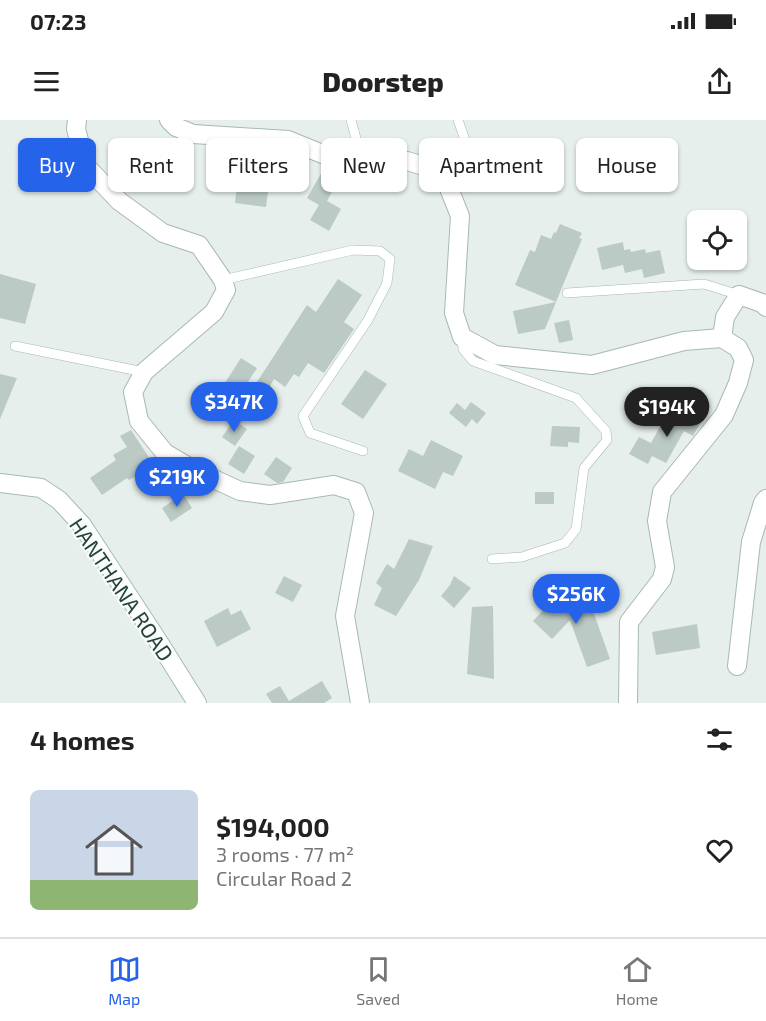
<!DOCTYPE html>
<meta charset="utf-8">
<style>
:root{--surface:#fff;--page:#f6f6f6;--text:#222;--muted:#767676;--line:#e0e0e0;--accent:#2563eb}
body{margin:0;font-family:"Exo 2",sans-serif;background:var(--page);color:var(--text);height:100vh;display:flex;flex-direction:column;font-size:22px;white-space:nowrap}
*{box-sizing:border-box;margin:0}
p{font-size:20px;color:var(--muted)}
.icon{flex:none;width:33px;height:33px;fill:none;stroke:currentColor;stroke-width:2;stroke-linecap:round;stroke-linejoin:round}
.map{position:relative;height:583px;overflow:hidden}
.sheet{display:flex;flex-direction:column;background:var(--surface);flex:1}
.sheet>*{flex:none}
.banner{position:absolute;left:18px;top:18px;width:730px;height:54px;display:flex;gap:12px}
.buttons{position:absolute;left:687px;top:90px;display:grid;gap:12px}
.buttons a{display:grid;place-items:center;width:60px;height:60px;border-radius:9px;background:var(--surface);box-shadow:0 2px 4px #0004;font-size:30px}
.price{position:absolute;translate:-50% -51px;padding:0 14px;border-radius:21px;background:var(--accent);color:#fff;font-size:20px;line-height:39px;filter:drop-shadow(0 2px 3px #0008)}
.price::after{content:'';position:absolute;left:50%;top:36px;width:18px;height:14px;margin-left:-9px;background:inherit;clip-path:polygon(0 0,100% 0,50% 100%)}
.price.on{background:#222;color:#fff}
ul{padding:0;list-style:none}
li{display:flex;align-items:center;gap:18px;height:150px;padding:0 30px}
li+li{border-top:2px solid var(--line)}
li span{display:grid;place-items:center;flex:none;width:168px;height:120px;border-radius:9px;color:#555}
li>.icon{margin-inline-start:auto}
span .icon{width:72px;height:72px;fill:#fffc;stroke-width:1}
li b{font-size:26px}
h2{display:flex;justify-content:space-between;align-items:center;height:72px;padding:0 30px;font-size:26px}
.tag{padding:0 21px;border-radius:9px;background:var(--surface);box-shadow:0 2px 4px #0004;font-size:21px;line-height:54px}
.tag.on{background:var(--accent);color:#fff}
.status{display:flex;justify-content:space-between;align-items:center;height:42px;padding:0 30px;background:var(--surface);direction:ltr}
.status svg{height:16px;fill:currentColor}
header{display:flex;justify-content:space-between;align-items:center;height:78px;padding:0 30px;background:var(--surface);font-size:27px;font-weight:800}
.dock{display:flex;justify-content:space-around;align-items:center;height:84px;border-top:2px solid var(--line);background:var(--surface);font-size:16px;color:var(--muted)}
.dock a{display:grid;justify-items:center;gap:3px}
.dock .on{color:var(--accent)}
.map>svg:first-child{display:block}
.building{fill:#bbcac4}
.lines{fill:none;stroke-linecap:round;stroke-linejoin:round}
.lane-casing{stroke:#a8b8b2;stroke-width:10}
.street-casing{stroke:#a8b8b2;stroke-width:20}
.secondary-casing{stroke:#a4bbb3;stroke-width:20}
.lane{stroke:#fff;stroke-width:9}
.street{stroke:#fff;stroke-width:18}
.secondary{stroke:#fff;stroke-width:18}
.labels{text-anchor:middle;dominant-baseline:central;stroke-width:4.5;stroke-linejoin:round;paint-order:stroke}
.street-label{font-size:21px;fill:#24423a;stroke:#f7fbf9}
</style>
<div class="status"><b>07:23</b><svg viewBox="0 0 49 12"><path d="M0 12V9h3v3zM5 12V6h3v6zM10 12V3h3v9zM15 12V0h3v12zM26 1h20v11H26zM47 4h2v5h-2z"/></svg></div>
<header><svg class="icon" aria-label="menu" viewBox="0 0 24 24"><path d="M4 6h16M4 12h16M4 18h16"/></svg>Doorstep<svg class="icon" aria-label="share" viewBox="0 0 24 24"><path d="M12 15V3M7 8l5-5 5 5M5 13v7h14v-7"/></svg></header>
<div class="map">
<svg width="766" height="583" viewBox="0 0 766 583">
<rect width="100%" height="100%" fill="#e6efeb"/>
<g class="building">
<polygon points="154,20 181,35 174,47 147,31"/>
<polygon points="240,40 272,44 266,87 235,83"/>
<polygon points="322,52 338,61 327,81 341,89 329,111 310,100 319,85 307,78"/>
<polygon points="560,104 582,113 579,118 582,119 556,182 515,165 530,130 535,132 541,115 551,119 554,112 556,113"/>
<polygon points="623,122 624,130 630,129 631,132 645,129 646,133 660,130 665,153 644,158 642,149 625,153 623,145 602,150 597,128"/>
<polygon points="0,154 36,164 25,204 0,198"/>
<polygon points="338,159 362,175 344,202 354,209 324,253 308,243 299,257 294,254 285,267 274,259 268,269 257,262 307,185 316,192"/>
<polygon points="556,182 545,209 518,214 513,191"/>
<polygon points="569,200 573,220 559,223 554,203"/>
<polygon points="241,238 257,248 237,279 221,269"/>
<polygon points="365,250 387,264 363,299 341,284"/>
<polygon points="0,254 17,258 0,299"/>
<polygon points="471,282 486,293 477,304 472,299 466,307 449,293 457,283 465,290"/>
<polygon points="681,286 703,298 693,316 684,311 666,343 652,336 648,344 629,334 639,317 651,323 660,307 667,311"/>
<polygon points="234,300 247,309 235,326 222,317"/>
<polygon points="552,306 580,307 579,323 568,322 568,327 550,326"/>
<polygon points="131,310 154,345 129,360 127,358 102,375 90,358 116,340 113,335 127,327 120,316"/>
<polygon points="431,320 463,336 453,356 443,352 435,369 398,351 409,329 423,336"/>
<polygon points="239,326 255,336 244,354 228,344"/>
<polygon points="276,337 292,348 283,362 277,363 264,354"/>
<rect x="535" y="372" width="19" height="12"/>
<polygon points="183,374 192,388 171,402 162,388"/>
<polygon points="409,419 433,426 419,460 396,496 374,485 382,468 376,463 387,444 394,449"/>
<polygon points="284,456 302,465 293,482 275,473"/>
<polygon points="454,456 471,468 454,488 441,476 450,465"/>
<polygon points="562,470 578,484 588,474 597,483 592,488 610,539 587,547 570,500 552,519 533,501"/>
<polygon points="493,486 494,559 467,554 472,487"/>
<polygon points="228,488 231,495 241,490 251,509 217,527 204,501"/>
<polygon points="697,504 700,528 656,535 652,512"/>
<polygon points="322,561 332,578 324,583 272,583 266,574 280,566 289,581"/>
</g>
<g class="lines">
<g class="lane-casing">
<g id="lane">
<polyline points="351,0 363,44"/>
<polyline points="448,66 462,57 468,36 464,17 458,0"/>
<polyline points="223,160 353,130 380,131 390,139 387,163 368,200 303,296 310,313 363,331"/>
<polyline points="567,173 704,164 739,175"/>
<polyline points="462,217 463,229 473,241 576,278 606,311 607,320 584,348 576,409 565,423 522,437 492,439"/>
<polyline points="15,226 144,252"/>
</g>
</g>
<g class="street-casing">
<g id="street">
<polyline points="77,0 76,9 86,46 119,81 163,113 199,125 223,160 226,170 214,192 144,252 133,272 139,301 165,333 194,350 240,371 270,375 334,365 356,372 364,393 345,496 360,583"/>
<polyline points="169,0 176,7 193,14 288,20 342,42 363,44 407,41 434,49 448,66 460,96 454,193 462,217 495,235 592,245 684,221 722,218 738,228 744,240 738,263 724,295 662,372 657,401 665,447 662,459 629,502 628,583"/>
<polyline points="722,218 725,197 739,175 762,183 766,187"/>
<polyline points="737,546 751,422 763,383 766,379"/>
</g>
</g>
<g class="secondary-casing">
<polyline id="secondary" points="0,363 41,368 59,380 82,405 158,521 197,583"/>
</g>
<use href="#lane" class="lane"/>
<use href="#street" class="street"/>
<use href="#secondary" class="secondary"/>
</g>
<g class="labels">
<g class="street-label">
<text transform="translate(122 469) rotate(56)">HANTHANA ROAD</text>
</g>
</g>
</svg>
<div class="buttons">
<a><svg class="icon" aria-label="locate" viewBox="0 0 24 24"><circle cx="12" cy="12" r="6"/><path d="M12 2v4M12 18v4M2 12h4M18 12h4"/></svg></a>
</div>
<b class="price" style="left:234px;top:313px">$347K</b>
<b class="price on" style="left:667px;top:318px">$194K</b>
<b class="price" style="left:177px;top:388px">$219K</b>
<b class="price" style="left:576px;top:505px">$256K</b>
<div class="banner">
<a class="tag on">Buy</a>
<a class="tag">Rent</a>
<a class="tag">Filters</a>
<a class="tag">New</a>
<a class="tag">Apartment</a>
<a class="tag">House</a>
</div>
</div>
<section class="sheet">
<h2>4 homes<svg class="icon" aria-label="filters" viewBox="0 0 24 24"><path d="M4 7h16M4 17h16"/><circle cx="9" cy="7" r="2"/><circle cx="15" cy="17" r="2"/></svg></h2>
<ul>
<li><span style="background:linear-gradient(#c9d6e8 75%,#8fb573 0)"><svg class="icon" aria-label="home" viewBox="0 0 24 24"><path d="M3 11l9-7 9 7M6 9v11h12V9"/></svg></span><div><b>$194,000</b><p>3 rooms · 77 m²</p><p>Circular Road 2</p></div><svg class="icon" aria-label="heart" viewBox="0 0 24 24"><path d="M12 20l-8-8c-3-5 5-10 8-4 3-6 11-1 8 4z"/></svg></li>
</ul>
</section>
<nav class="dock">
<a class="on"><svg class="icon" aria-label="map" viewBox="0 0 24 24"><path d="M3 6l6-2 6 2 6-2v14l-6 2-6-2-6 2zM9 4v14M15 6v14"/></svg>Map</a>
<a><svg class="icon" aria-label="saved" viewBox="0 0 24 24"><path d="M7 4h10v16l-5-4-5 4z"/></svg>Saved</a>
<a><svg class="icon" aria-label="home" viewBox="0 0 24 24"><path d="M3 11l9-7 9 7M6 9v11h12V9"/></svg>Home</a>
</nav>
